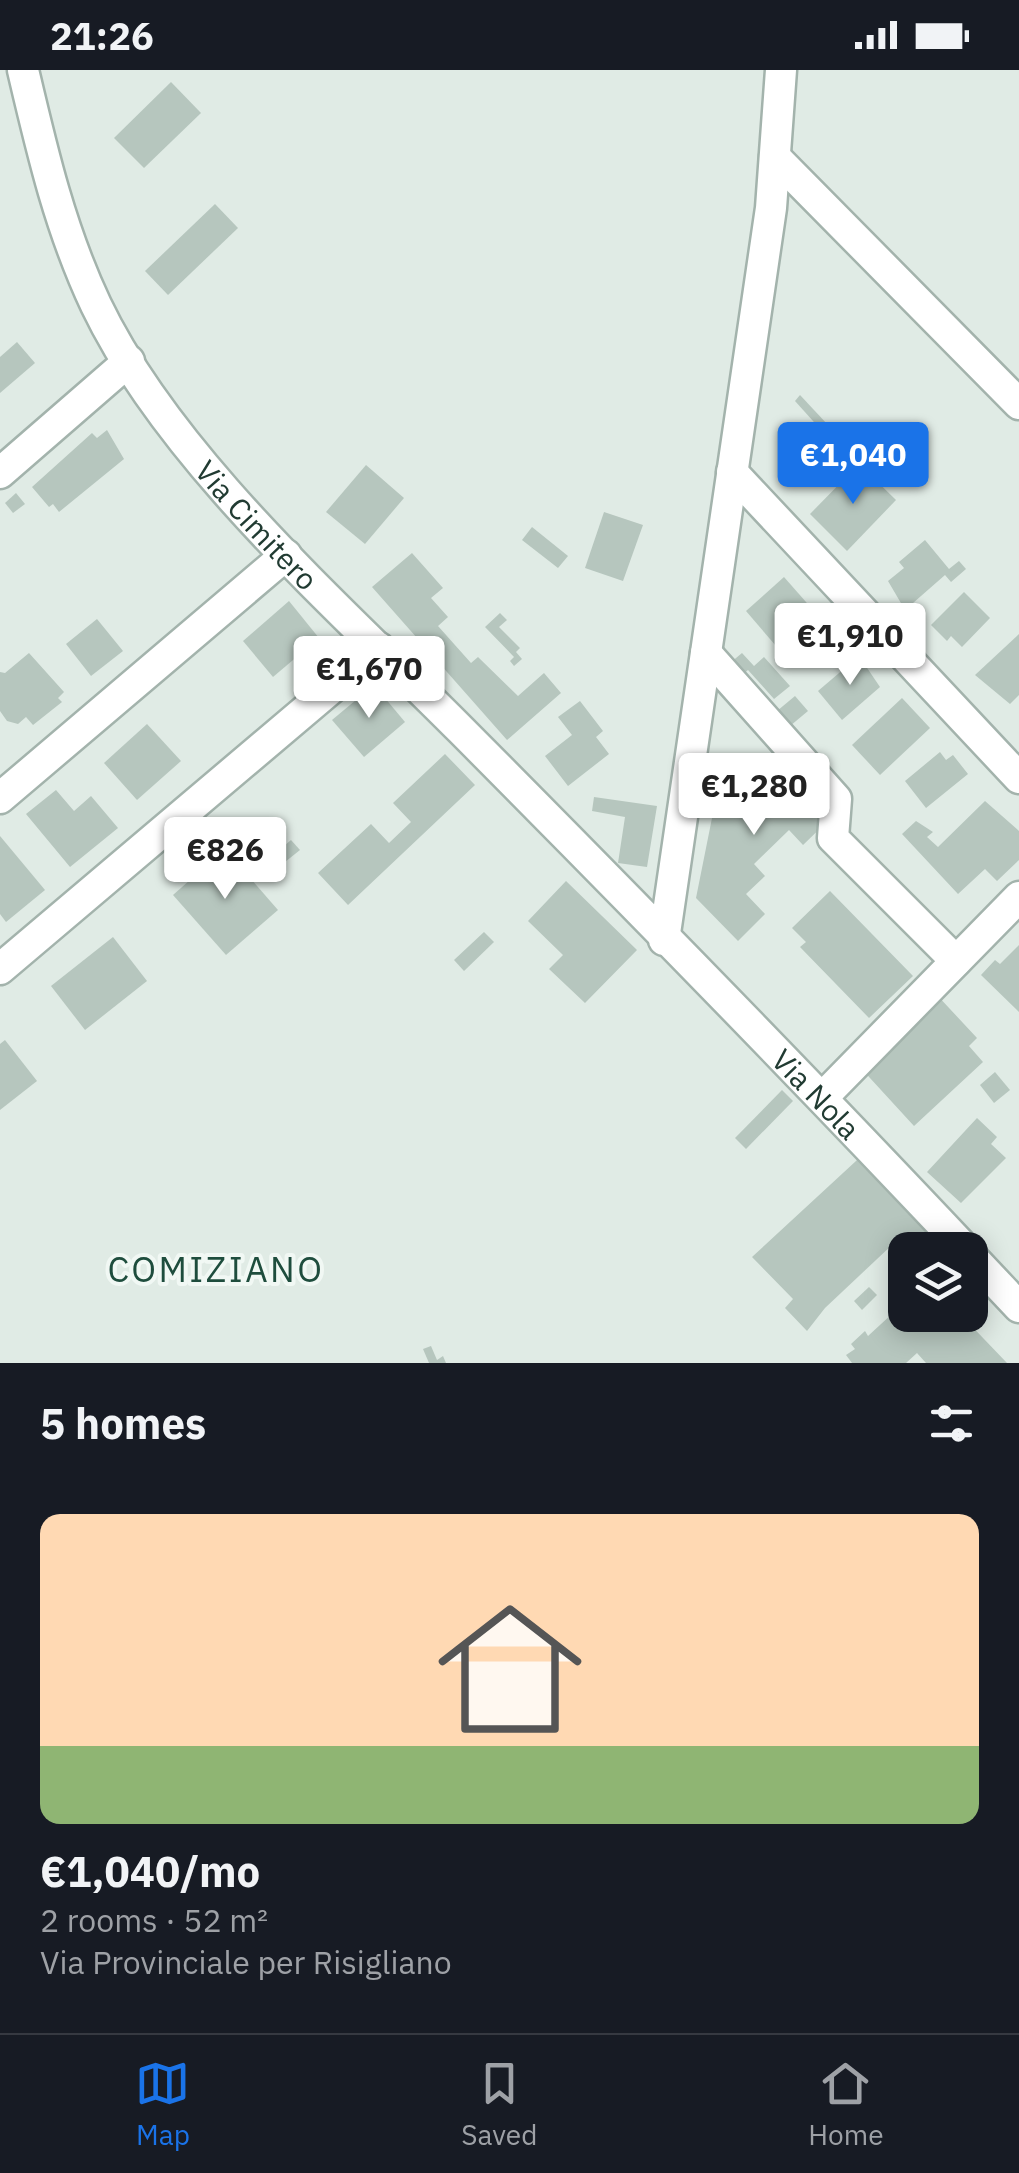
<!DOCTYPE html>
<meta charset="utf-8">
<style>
:root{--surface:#171b24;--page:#20242c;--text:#f1f3f6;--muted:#9ea1a6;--line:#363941;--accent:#1a73e8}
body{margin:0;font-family:"IBM Plex Sans",sans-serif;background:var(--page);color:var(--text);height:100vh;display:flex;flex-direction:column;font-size:38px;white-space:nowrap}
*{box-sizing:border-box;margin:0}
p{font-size:32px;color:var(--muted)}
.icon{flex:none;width:55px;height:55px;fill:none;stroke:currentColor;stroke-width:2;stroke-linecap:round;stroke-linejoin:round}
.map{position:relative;height:1293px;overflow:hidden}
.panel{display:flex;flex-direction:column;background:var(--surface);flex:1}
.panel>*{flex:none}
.buttons{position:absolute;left:888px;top:1162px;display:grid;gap:20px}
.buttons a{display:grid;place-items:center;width:100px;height:100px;border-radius:20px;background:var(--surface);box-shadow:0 5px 25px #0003;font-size:50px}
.price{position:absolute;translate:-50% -85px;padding:0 22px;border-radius:10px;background:#fff;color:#222;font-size:32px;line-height:65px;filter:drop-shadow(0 2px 5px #0008)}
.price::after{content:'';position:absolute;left:50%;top:60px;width:30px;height:22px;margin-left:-15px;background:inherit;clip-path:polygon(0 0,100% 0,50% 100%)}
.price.selected{background:var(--accent);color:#fff}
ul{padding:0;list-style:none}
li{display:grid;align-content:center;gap:20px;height:530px;padding:0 40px}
li span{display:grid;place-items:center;height:310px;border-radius:20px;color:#555}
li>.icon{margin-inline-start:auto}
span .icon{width:180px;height:180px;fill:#fffc;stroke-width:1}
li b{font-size:42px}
h2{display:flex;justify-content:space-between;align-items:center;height:120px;padding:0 40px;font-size:42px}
.status{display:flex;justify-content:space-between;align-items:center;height:70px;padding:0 50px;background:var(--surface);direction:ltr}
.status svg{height:28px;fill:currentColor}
.menu{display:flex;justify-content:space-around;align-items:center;height:140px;border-top:2px solid var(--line);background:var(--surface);font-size:28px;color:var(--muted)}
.menu a{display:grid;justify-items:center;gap:5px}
.menu .selected{color:var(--accent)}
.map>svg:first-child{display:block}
.building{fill:#b6c6be}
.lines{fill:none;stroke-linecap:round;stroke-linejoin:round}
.minor-casing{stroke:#a3b3ac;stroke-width:35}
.minor{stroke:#fff;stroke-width:30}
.labels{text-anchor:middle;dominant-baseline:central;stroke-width:8;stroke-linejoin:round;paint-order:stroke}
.street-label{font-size:30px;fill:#213b32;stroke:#f1f8f4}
.quarter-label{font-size:35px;letter-spacing:2.5px;fill:#1e4d3d;stroke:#f1f8f4}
</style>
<div class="status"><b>21:26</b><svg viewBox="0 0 49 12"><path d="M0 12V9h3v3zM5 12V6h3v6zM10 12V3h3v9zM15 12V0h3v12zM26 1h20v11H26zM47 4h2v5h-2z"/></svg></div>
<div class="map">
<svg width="1019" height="1293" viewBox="0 0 1019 1293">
<rect width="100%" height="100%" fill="#e0ebe5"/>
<g class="building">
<polygon points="171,12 201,43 144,98 114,68"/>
<polygon points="215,134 238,158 168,225 145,201"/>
<polygon points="17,272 35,293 0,323 0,287"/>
<polygon points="800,325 828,355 822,361 795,331"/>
<polygon points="107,360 124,389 59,442 53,434 49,437 32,417 92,363 97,368"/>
<polygon points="859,394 896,430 847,481 810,444"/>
<polygon points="366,395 404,428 365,474 326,442"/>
<polygon points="16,423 25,434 13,443 5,433"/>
<polygon points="604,442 643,455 623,511 585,498"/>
<polygon points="532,457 568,486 558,498 522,470"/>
<polygon points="925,470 949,499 959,491 966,499 951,512 945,505 905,540 888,511 904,498 899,492"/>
<polygon points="412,483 443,518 431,528 448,547 438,556 471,593 478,587 518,626 544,603 561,623 507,670 372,517"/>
<polygon points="784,507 821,549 782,583 746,541"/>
<polygon points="964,522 990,548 962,577 951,566 947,571 931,555"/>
<polygon points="289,531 319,568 273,607 243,571"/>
<polygon points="500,543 507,550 499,557 520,578 516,582 522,589 514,596 510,591 514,587 485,557"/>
<polygon points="97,549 123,581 91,606 66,574"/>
<polygon points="1019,564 1019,625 1010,634 975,605"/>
<polygon points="29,583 64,622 58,628 62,632 33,655 26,647 18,654 7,651 0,641 0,602 5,603"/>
<polygon points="742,583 754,596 764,587 790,616 774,629 748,600 741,606 730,593"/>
<polygon points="859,586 880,617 842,650 818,621"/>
<polygon points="374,615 405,652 364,687 332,650"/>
<polygon points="795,626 808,641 790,656 777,641"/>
<polygon points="902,628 930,658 880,705 852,675"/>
<polygon points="580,631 603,661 596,667 609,684 568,716 545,686 572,665 558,647"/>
<polygon points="147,654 181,691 137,730 104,693"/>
<polygon points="781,675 800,695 792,703 834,745 803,775 789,760 754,794 765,806 746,824 765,844 738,871 696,828 713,743"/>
<polygon points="940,682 946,690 953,685 968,704 926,738 905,711"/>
<polygon points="445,684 475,715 348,835 318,803 371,754 389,773 411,752 393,733"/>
<polygon points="56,720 74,741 91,726 118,758 70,797 26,744"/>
<polygon points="594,727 657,736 647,797 618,793 625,747 592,741"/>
<polygon points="985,731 1019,761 1019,790 997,811 985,799 958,824 902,764 916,751 933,762 927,767 938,777"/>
<polygon points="0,766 45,820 6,852 0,844"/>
<polygon points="291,770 300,780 285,792 277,782"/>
<polygon points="225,779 278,840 226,885 173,825"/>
<polygon points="566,811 637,880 585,933 549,899 563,885 528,851"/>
<polygon points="830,821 913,906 869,948 800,877 806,872 792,858"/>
<polygon points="484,862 494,872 464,901 454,890"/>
<polygon points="113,867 147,911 85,960 51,916"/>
<polygon points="1019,875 1019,942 981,905 995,890 1000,894"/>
<polygon points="936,924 977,968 969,976 983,992 914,1056 859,996"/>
<polygon points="5,970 37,1011 0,1040 0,974"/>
<polygon points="995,1002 1010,1020 994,1033 980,1015"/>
<polygon points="782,1020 793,1031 746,1079 735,1068"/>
<polygon points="977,1048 997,1067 991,1074 1006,1088 961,1133 927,1102"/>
<polygon points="869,1079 963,1180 905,1180 905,1187 893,1174 825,1238 807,1261 785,1238 793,1229 752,1187"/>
<polygon points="869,1217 877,1225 862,1240 854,1231"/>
<polygon points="905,1232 905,1245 961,1245 1007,1293 926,1293 917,1283 906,1293 852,1293 846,1285 855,1279 851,1274 865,1261 868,1266"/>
<polygon points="431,1276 437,1290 443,1286 446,1293 429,1293 423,1279"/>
</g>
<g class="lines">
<g class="minor-casing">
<g id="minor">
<path id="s1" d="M23,0C42,81 60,159 96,235C170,390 340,538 461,660C631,831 800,1004 966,1180"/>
<polyline points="775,87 1019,334"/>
<polyline points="732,402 1019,708"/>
<polyline points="0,403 129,291"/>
<polyline points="706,583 836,729 833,768 956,891"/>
<polyline points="0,728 286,485"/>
<polyline points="664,870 771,138 781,0"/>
<polyline points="0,899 379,578"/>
<polyline points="822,1028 1019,827"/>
<polyline points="970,1185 1019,1237"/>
</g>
</g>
<use href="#minor" class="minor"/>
</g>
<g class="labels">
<g class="street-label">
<text stroke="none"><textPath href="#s1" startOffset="520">Via Cimitero</textPath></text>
<text stroke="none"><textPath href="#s1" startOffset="1318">Via Nola</textPath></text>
</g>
<g class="quarter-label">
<text x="216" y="1199">COMIZIANO</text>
</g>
</g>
</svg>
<div class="buttons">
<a><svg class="icon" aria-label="layers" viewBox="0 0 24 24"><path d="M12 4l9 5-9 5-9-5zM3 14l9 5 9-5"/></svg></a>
</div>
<b class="price selected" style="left:853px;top:437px">€1,040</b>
<b class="price" style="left:850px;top:618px">€1,910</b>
<b class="price" style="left:369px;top:651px">€1,670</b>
<b class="price" style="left:754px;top:768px">€1,280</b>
<b class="price" style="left:225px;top:832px">€826</b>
</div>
<section class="panel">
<h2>5 homes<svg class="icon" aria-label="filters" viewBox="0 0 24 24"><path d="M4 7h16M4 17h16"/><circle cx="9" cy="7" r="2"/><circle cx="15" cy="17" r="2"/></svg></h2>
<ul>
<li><span style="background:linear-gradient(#ffd9b3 75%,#8fb573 0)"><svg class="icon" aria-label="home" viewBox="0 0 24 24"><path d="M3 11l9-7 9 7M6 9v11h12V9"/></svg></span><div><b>€1,040/mo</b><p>2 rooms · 52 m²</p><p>Via Provinciale per Risigliano</p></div></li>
</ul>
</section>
<nav class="menu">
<a class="selected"><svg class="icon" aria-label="map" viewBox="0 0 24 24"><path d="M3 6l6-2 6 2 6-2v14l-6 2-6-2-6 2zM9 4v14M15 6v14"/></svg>Map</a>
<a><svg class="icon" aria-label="saved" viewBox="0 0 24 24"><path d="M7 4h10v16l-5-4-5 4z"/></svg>Saved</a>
<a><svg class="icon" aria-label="home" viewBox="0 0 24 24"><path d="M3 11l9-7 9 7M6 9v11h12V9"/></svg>Home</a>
</nav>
